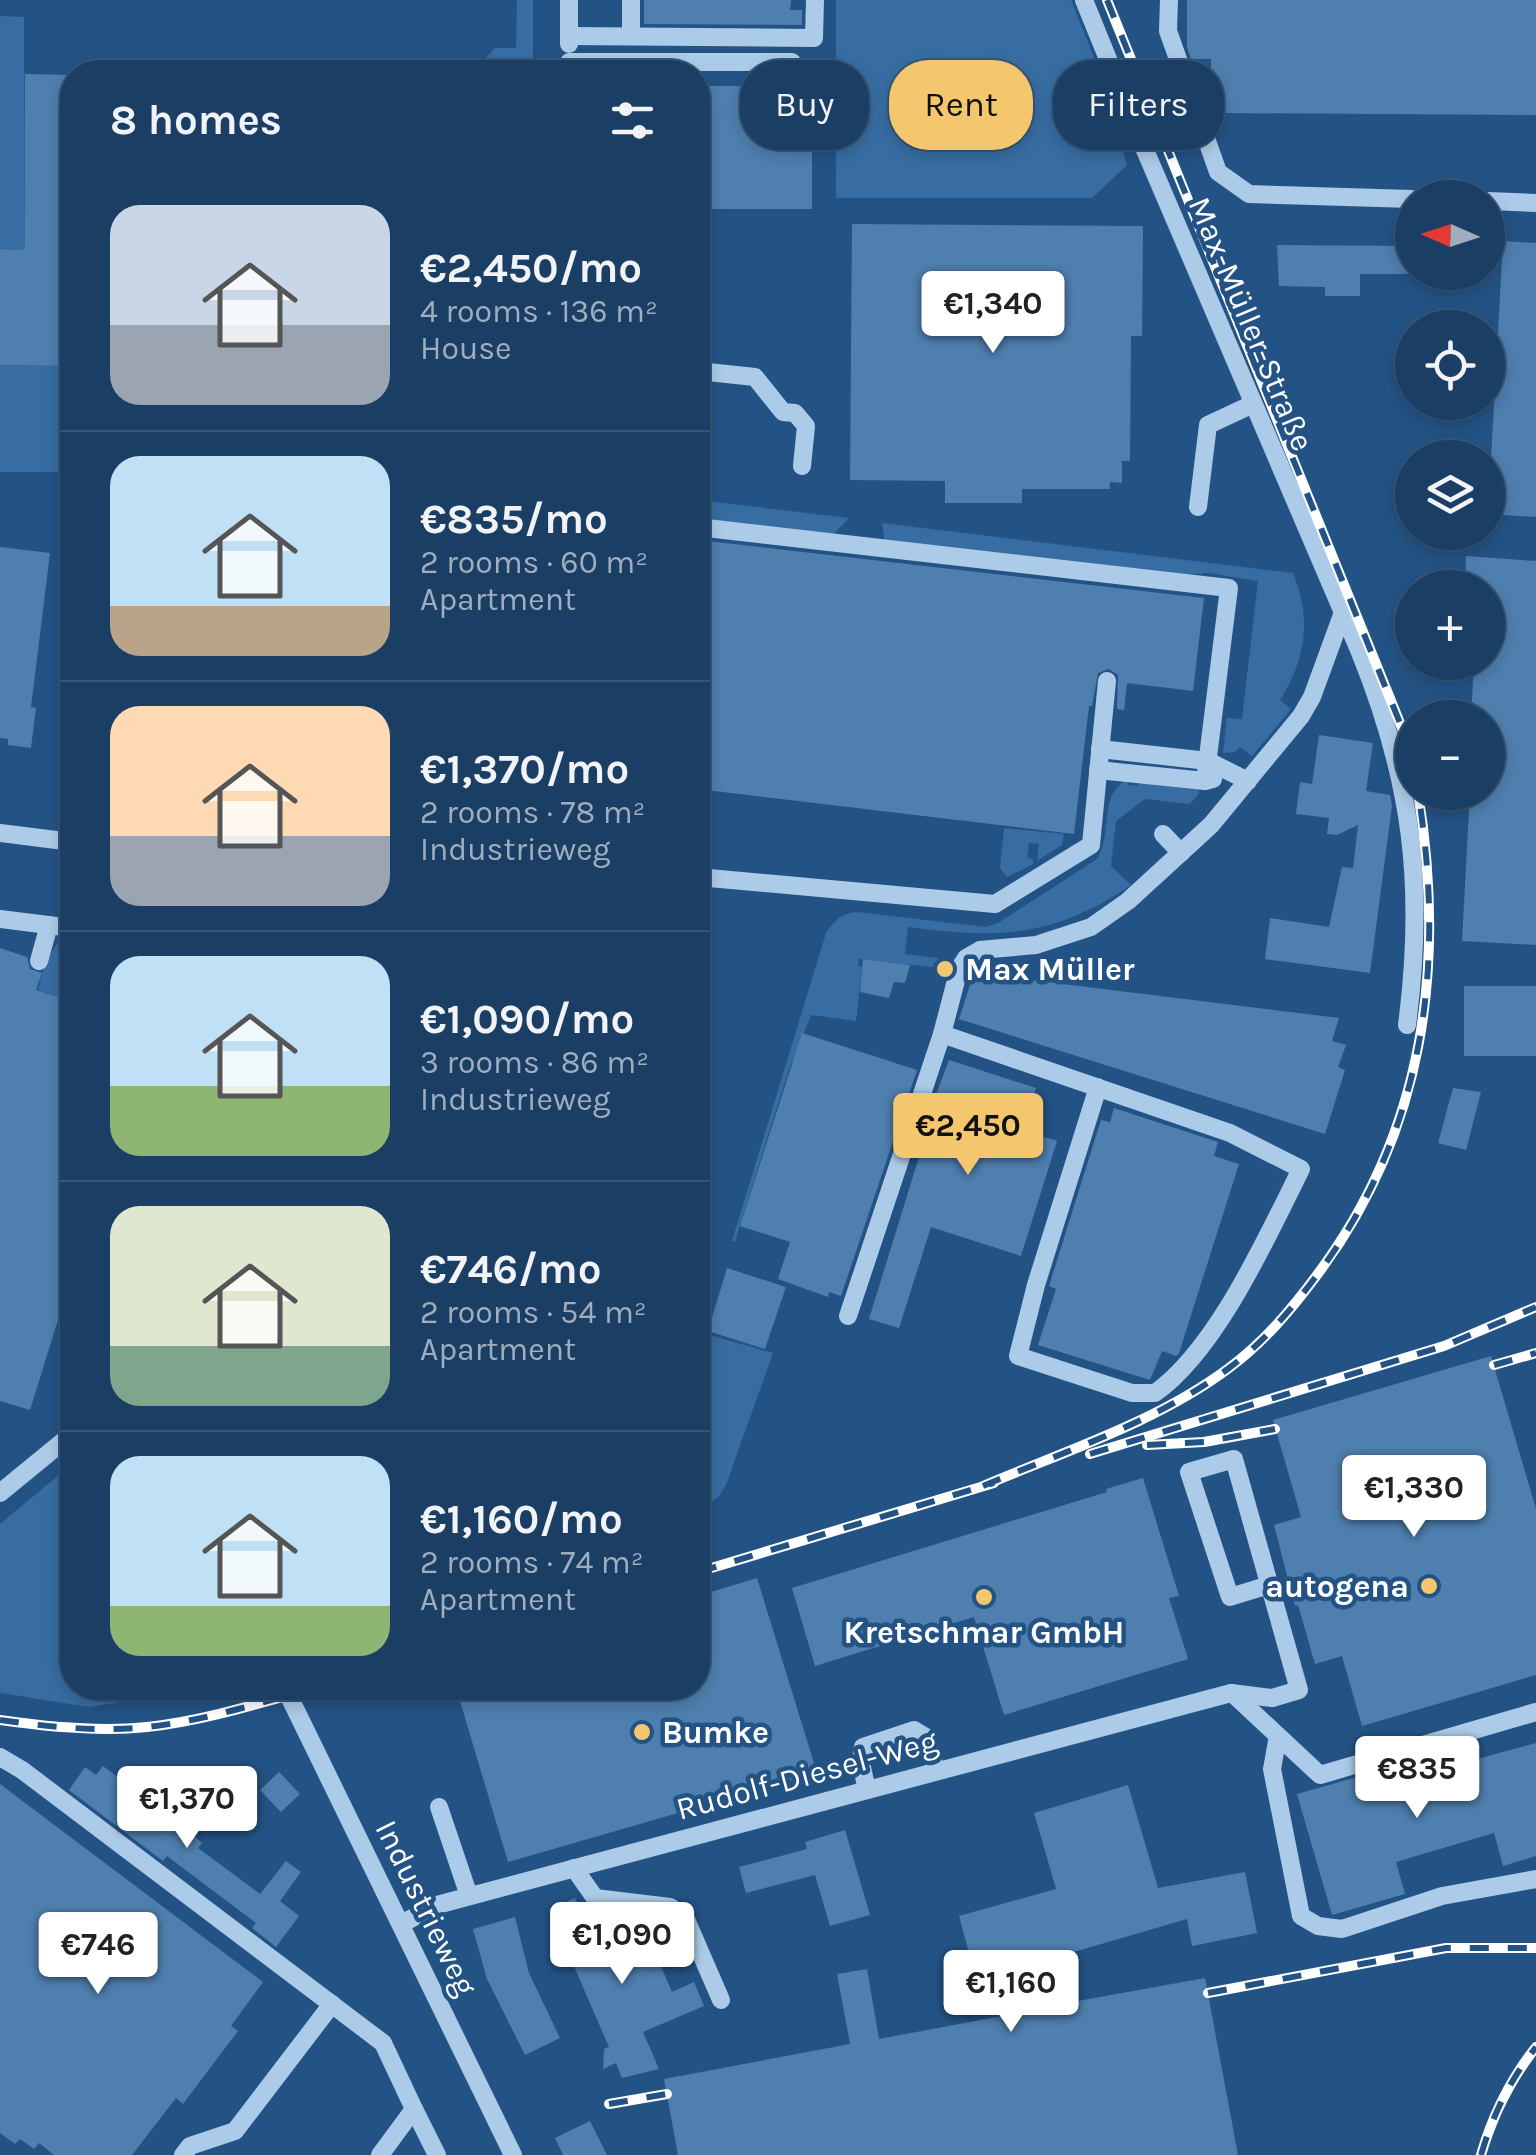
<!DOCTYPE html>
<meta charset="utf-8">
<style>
:root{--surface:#1a3e64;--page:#23456a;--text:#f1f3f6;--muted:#9faebf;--line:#385778;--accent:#f4c66e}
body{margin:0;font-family:Karla,sans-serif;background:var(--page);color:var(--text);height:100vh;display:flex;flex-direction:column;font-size:38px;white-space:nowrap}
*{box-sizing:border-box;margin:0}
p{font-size:32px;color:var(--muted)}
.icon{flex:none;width:55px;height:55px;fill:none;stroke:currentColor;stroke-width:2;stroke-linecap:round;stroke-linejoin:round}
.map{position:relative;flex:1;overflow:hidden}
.drawer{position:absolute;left:60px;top:60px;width:650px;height:1640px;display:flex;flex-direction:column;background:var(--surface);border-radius:40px;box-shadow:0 5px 15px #0003,0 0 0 2px var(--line)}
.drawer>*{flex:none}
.top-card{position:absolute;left:740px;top:60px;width:645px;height:90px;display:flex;gap:20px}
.needle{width:65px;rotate:273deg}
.buttons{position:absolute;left:1395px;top:180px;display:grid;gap:20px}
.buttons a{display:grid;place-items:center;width:110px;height:110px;border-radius:50%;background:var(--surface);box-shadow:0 5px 15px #0003,0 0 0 2px var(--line);font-size:50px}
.price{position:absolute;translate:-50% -85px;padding:0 22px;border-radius:10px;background:#fff;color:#222;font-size:32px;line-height:65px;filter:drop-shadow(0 2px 5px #0008)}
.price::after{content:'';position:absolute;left:50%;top:60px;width:30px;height:22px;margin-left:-15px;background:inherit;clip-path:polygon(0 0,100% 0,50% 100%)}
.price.active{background:var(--accent);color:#111}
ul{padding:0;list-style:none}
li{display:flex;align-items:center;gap:30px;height:250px;padding:0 50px}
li+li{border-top:2px solid var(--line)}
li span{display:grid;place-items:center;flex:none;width:280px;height:200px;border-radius:30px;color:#555}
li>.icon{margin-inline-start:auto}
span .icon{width:120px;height:120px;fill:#fffc;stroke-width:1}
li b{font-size:42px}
h2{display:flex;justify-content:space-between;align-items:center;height:120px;padding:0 50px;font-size:42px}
.pill{padding:0 35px;border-radius:40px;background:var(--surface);box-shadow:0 5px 15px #0003,0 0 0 2px var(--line);font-size:35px;line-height:90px}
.pill.active{background:var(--accent);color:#111}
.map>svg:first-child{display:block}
.green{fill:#376da2}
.building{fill:#4f7faf}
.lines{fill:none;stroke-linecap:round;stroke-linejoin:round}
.minor{stroke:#accbe9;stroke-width:18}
.rail-casing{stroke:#fff;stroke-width:10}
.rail{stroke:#235385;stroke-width:6;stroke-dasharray:19;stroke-linecap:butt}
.poi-dot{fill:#f4c66e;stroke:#235385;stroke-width:4}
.labels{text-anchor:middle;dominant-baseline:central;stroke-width:9;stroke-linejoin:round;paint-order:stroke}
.street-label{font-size:32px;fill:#fff;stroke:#235385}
.poi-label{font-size:32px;font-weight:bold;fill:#fff;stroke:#235385;text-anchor:start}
</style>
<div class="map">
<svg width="1536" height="2155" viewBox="0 0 1536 2155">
<rect width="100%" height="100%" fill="#235385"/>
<g class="green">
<polygon points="517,0 533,0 533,72 473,72 495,48 516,48"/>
<polygon points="836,0 1071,0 1128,143 1122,148 1127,165 1092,198 836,198"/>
<polygon points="0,16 24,17 25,250 0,249"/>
<polygon points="0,365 72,366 72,393 61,394 61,472 0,472"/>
<polygon points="698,500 849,518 831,537 698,521"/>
<path d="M882,523L1293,573C1312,618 1306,659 1280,700L1291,709L1252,756L1240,747L1235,752L1223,753L1227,718L1242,719L1258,581L1208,573L1164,576L885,543Z"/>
<path d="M1128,780V785L1138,786L1139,780L1198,787L1199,794L1189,804L1145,799L1116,821L1111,866L1131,885C1053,938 998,939 908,927L905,954L944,959L949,969L859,959L858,966L862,967L856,1021L811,1015L788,1072L735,1241H732L826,933C835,920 841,913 857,912L986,927L998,923L1097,859C1113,835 1098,792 1128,780Z"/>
<polygon points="1004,828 1064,834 1062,845 1037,861 1039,844 1029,843 1027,858 1033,859 1033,864 1007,877 1000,868"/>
<polygon points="60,939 72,940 72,1001 38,990 45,963"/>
<polygon points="702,1333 773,1353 726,1485 719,1496 698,1513 698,1347"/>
<polygon points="72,1464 72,1688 205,1688 89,1707 0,1693 0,1524"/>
</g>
<g class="building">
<polygon points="644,0 791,0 790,10 802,10 802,25 644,24"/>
<polygon points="1187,0 1536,0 1536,115 1211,113 1211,59 1191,59 1187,47"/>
<polygon points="25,74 72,75 72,366 0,365 0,249 25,250"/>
<rect x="698" y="86" width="114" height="123"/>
<polygon points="852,224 1143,226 1142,336 1131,336 1130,461 1122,461 1122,483 1110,482 1110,489 1022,489 1022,503 945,503 945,481 850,480"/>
<polygon points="1503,241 1536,243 1536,517 1488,514"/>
<polygon points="1277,245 1412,246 1412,274 1360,274 1360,296 1325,296 1325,287 1279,286"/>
<polygon points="698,540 1204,598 1193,691 1127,683 1124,710 1117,709 1118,675 1109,669 1098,673 1092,706 1089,706 1074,834 698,789"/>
<polygon points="0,547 50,553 31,707 36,708 31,748 8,745 8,739 0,738"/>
<polygon points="1466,556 1536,561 1536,945 1462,941 1470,792 1488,792 1488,718 1471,718 1474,662 1488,662 1488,588 1465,588"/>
<polygon points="1319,735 1373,743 1366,791 1390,795 1392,806 1370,973 1265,959 1270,918 1329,927 1342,867 1353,868 1358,825 1337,835 1327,834 1329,818 1296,814 1300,782 1312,784"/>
<polygon points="0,948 27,957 30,969 42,973 36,990 72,1001 72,1275 30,1410 0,1401"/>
<polygon points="863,959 910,965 905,983 894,982 889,998 860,992"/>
<polygon points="974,973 1339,1018 1332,1041 1346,1045 1338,1067 1345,1070 1325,1134 959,1019"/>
<rect x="1464" y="986" width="72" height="70"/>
<polygon points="802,1033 917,1070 841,1296 829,1292 828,1297 778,1279 790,1242 740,1226"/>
<polygon points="949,1060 1036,1088 1023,1130 1057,1141 1021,1256 931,1227 899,1328 869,1319 927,1131 923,1130"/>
<polygon points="1453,1088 1481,1092 1466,1150 1438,1143"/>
<polygon points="1114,1108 1218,1142 1214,1156 1239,1164 1179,1353 1176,1356 1162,1351 1150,1380 1038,1345 1056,1289 1049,1286 1101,1120 1110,1122"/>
<polygon points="727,1268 786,1287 765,1349 708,1331"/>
<polygon points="1491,1356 1536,1509 1536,1675 1362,1726 1342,1656 1315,1664 1298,1605 1295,1606 1274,1525 1301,1517 1273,1420"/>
<polygon points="1143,1478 1179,1596 1169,1598 1188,1659 1004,1715 974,1617 815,1666 792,1588 1107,1492 1106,1489"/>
<polygon points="757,1578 817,1773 508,1862 457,1691 468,1688 698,1688 698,1596"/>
<polygon points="1536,1743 1536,1856 1503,1866 1494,1833 1396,1862 1405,1894 1332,1915 1297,1794 1414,1761 1418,1775"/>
<polygon points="103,1766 187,1829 202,1843 198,1848 260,1894 286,1861 301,1872 280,1901 299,1916 276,1947 252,1928 256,1923 167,1856 163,1861 69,1790 85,1767 96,1775"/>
<polygon points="279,1772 300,1794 281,1812 260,1790"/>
<polygon points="0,1784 263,1982 231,2026 238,2031 183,2104 176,2098 132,2155 54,2155 39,2143 34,2149 20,2139 15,2144 0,2133"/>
<polygon points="1128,1785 1158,1888 1245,1872 1257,1933 1192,1946 1187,1919 1060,1956 1072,2002 1205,1978 1238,2155 678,2155 664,2079 850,2044 837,1974 867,1969 879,2039 1044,2008 1033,1962 976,1978 959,1916 1056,1889 1034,1813"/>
<polygon points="845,1830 870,1915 830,1926 815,1875 746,1893 739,1867 807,1849 805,1842"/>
<polygon points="575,1898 581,1912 590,1909 605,1944 644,1927 672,1992 694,1982 704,2006 643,2032 659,2069 622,2078 616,2063 603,2069 604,2049 609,2047 549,1909"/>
<polygon points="515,1917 529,1973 560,2038 525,2055 487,1979 473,1929"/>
<polygon points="590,2121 607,2155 563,2155 555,2138"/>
</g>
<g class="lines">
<g class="minor">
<path d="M1084,0L1142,143L1359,650C1412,780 1425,886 1407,1025"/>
<polyline points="1169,0 1168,31 1218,172 1249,194 1412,199"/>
<polyline points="569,36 814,38 815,0"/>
<polyline points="631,36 631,0"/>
<polyline points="569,44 569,0"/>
<polyline points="569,62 792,62"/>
<polyline points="1488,201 1536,203"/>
<polyline points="698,371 755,377 783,412 795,413 806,426 802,466"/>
<polyline points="1198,507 1208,425 1253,404"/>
<polyline points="698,527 1229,588 1205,781"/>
<polyline points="1100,749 1208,761 1248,781"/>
<polyline points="1098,770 1205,781 1213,779"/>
<polyline points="0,833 72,842"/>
<polyline points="1163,834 1181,853"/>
<polyline points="698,877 995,904 1091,845 1107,681"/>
<polyline points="0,919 72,928"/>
<polyline points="39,961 49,925"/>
<path d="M942,1034L1230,1133L1301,1169C1267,1237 1217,1349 1155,1393H1132L1018,1356L1036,1285L1098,1087"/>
<polyline points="848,1316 942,1034 959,969 966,958 980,950 1036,945 1091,927 1128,901 1211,825 1301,716 1312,697 1342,615"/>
<polyline points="0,1493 72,1434"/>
<polyline points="285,1688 513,2155"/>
<polyline points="1232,1693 1320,1775 1536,1712"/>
<polyline points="1278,1736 1272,1769 1301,1916 1318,1926 1342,1929 1442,1896 1536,1879"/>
<polyline points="0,1757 22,1770 383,2043 414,2109 380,2155"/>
<polyline points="867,1790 861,1763 863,1747 914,1730 927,1738 936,1771"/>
<polyline points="439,1807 469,1896"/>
<polyline points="574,1868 595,1898 670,1907 685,1917 721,2000"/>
<polyline points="401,1924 437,1905 1231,1693 1272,1698 1299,1690 1234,1459 1189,1472 1230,1597 1269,1585"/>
<polyline points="414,2109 437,2155"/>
<polyline points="183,2155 190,2146 235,2131 332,2004"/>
</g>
<g class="rail-casing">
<g id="rail">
<polyline points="1107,0 1402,728 1412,768"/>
<polyline points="1494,1365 1536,1353"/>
<polyline points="1147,1445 1204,1442 1275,1429"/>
<polyline points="1090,1454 1444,1346 1536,1307"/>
<path d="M983,1486C1065,1451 1157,1422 1229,1368C1264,1342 1291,1310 1317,1275C1425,1131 1446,966 1418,792"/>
<polyline points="698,1572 994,1483"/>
<path d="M0,1720C48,1727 99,1732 147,1727C203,1721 260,1703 314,1688"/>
<polyline points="1208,1993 1446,1948 1536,1948"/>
<polyline points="609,2104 667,2094"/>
<path d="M1481,2155C1493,2114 1510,2080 1536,2047"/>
</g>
</g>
<use href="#rail" class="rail"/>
</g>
<g class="poi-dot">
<circle cx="945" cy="969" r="10"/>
<circle cx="1429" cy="1586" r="10"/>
<circle cx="984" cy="1597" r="10"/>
<circle cx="642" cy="1732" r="10"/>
</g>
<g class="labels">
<g class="street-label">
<text transform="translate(1251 324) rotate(67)">Max-Müller-Straße</text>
<text transform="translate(807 1775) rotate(-15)">Rudolf-Diesel-Weg</text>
<text transform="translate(426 1908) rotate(64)">Industrieweg</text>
</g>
<g class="poi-label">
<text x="965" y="969">Max Müller</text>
<text x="1409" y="1586" text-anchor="end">autogena</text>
<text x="984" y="1632" text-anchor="middle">Kretschmar GmbH</text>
<text x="662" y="1732">Bumke</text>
</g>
</g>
</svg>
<div class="buttons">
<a><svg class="needle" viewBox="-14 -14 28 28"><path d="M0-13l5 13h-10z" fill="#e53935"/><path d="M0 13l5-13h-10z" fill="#9faebf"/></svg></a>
<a><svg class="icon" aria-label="locate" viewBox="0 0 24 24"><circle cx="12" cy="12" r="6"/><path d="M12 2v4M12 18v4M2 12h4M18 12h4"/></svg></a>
<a><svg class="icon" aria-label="layers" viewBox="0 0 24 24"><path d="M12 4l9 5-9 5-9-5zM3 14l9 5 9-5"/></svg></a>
<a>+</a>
<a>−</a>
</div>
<b class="price" style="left:993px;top:356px">€1,340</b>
<b class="price active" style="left:968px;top:1178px">€2,450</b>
<b class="price" style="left:1414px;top:1540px">€1,330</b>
<b class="price" style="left:1417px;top:1821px">€835</b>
<b class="price" style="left:187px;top:1851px">€1,370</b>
<b class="price" style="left:622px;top:1987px">€1,090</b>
<b class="price" style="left:98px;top:1997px">€746</b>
<b class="price" style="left:1011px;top:2035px">€1,160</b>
<div class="top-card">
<a class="pill">Buy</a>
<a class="pill active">Rent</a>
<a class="pill">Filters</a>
</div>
<section class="drawer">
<h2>8 homes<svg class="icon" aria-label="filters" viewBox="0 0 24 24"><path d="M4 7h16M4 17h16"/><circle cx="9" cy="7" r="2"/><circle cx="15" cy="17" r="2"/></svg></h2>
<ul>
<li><span style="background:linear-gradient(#c9d6e8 60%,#9aa5b1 0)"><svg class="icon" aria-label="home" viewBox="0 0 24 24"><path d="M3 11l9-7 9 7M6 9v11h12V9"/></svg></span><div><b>€2,450/mo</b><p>4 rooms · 136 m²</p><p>House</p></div></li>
<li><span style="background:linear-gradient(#bfe0f5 75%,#b9a48a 0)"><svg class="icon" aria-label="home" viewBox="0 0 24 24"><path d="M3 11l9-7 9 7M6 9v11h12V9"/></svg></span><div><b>€835/mo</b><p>2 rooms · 60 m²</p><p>Apartment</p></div></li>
<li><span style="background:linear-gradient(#ffd9b3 65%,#9aa5b1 0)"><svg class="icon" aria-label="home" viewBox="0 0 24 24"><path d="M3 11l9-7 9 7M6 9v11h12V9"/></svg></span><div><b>€1,370/mo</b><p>2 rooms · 78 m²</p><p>Industrieweg</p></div></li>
<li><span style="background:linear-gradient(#bfe0f5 65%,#8fb573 0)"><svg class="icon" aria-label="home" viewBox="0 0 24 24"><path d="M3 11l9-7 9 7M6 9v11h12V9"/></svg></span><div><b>€1,090/mo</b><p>3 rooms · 86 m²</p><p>Industrieweg</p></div></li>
<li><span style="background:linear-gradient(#dfe7d0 70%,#7fa58c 0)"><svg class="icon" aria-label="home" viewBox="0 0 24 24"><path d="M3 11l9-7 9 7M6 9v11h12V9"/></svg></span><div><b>€746/mo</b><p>2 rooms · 54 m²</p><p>Apartment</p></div></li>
<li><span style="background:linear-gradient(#bfe0f5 75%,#8fb573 0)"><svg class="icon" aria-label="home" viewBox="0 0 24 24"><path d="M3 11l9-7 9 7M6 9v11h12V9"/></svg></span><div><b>€1,160/mo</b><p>2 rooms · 74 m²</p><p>Apartment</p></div></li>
</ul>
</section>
</div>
